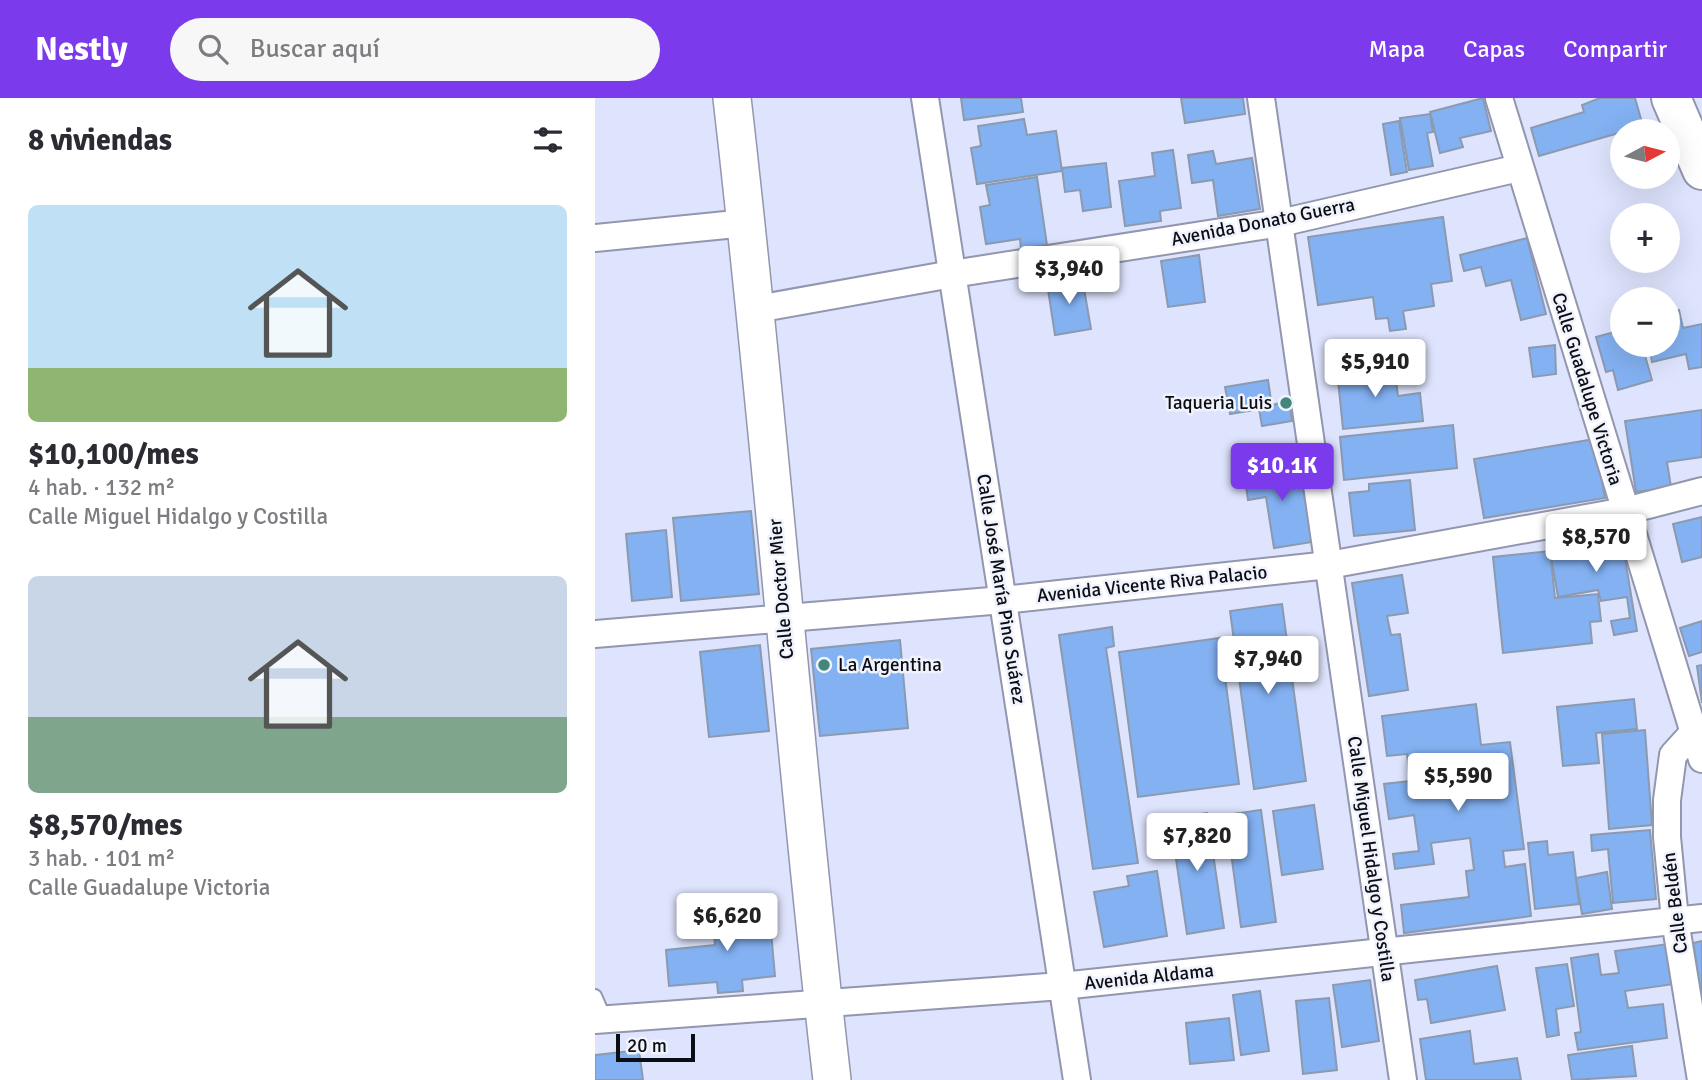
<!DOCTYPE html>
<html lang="es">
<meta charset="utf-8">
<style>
:root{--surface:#fff;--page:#f7f7f7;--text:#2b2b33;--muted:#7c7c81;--accent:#7c3aed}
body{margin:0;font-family:Signika,sans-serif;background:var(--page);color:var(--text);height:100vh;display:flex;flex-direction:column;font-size:26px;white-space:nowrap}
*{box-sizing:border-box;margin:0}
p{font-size:23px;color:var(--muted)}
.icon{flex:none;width:38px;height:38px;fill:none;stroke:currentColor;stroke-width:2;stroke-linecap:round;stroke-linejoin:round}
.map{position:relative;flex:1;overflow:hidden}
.panel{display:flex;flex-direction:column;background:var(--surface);width:595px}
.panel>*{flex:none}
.needle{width:46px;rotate:83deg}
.fabs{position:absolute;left:1015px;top:21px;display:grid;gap:14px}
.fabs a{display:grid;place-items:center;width:70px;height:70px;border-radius:50%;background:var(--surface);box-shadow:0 7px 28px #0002;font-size:35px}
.scale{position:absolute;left:21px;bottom:18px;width:79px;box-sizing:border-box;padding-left:7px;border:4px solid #0b0d15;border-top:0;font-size:19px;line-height:24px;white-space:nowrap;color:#0b0d15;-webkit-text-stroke:5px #f0f2fc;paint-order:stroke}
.price{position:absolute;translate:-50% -60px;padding:0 16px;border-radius:7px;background:#fff;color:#222;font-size:23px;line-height:46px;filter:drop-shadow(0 2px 4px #0008)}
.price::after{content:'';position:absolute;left:50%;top:42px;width:21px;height:16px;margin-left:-10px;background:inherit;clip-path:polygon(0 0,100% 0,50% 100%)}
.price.selected{background:var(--accent);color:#fff}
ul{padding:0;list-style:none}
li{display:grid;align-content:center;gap:14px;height:371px;padding:0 28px}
li span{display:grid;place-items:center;height:217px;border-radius:10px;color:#555}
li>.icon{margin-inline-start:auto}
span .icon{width:126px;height:126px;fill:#fffc;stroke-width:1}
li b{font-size:30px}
h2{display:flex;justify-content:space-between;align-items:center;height:84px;padding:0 28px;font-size:30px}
header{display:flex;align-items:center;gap:42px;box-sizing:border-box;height:98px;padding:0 35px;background:var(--accent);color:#fff}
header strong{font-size:33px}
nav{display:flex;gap:38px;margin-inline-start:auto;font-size:24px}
.search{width:490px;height:63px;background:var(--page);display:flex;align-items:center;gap:18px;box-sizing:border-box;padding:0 24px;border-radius:38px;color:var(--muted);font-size:26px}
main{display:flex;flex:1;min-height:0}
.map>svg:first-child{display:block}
.building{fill:#83b1f2;stroke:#8b9aaf;stroke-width:2}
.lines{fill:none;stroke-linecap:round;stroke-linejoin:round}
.lane-casing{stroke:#9296ae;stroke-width:16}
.street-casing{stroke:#9296ae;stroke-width:30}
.secondary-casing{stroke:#9296ae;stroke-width:40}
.primary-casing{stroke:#9296ae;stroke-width:42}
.lane{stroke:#fff;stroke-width:12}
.street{stroke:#fff;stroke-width:26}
.secondary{stroke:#fff;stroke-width:37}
.primary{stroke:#fff;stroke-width:38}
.poi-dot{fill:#42877c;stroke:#f0f2fc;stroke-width:2.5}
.labels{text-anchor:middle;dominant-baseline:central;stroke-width:5;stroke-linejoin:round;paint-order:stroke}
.street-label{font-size:19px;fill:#0b0d15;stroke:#f0f2fc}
.poi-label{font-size:19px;fill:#0b0d15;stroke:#f0f2fc;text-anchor:end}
</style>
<header>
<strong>Nestly</strong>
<div class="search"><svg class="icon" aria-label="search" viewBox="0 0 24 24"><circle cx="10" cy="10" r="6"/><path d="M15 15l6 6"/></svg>Buscar aquí</div>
<nav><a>Mapa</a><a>Capas</a><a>Compartir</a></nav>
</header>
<main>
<section class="panel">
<h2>8 viviendas<svg class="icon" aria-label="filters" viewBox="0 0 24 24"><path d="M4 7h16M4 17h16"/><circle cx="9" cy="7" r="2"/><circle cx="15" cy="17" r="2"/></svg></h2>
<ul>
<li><span style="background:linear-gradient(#bfe0f5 75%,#8fb573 0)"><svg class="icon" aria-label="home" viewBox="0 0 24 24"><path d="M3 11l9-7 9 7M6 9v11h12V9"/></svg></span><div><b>$10,100/mes</b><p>4 hab. · 132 m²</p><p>Calle Miguel Hidalgo y Costilla</p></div></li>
<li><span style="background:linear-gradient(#c9d6e8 65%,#7fa58c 0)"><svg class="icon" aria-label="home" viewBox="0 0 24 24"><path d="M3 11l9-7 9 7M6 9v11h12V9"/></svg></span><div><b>$8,570/mes</b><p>3 hab. · 101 m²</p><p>Calle Guadalupe Victoria</p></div></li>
</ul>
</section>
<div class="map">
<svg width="1107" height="982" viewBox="0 0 1107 982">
<rect width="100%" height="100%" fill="#dee4fd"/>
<g class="building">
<polygon points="366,0 426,0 428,14 369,22"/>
<polygon points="586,0 648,0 650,16 590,25"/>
<polygon points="888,0 896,33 865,40 868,49 845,55 835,14"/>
<polygon points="1005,0 1040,0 1048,28 944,58 936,30 989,14 987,7"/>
<polygon points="835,16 838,34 832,35 838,68 814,72 805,20"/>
<polygon points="429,21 432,37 461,33 467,73 382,86 376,50 386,48 383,28"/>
<polygon points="804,23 812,74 796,77 788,26"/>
<polygon points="578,52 586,110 565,113 566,123 530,128 524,83 560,78 557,55"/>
<polygon points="618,53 621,66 657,60 665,111 623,118 618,82 597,85 593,57"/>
<polygon points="511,65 516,109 488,113 485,92 470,94 467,70"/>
<polygon points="442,79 452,147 426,151 425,141 391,146 385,109 395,107 391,87"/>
<polygon points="848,119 857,183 836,186 839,208 808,213 811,231 795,233 793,220 781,221 778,199 723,207 713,139"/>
<polygon points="932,140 951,216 926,222 916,182 891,188 886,169 869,173 865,157"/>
<polygon points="604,157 610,204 573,209 566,163"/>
<polygon points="487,179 496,231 460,237 452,185"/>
<polygon points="1084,212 1088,230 1107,226 1107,269 1094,271 1091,256 1057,264 1054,247 1073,247 1073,214"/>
<polygon points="1027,232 1027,247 1047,247 1057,282 1023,292 1018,272 1011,274 1001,239"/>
<polygon points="960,247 961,276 938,279 934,250"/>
<polygon points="799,267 803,298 825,295 828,323 748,331 742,272"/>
<polygon points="673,282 677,309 635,316 630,289"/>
<polygon points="694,302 697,323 667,328 664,311"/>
<polygon points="1107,312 1107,359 1072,364 1076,389 1041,394 1030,323"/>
<polygon points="858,327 862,370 749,382 745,339"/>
<polygon points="1000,341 1010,400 889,420 879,361"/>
<polygon points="704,365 717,444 679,450 671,399 653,402 649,374"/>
<polygon points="815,382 820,432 759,438 754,395 774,393 774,386"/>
<polygon points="156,413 164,496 86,503 78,420"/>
<polygon points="1107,419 1107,459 1087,464 1078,426"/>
<polygon points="71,432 77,499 37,503 31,436"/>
<polygon points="1026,436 1042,533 1019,537 1016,523 1035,520 1032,499 1006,503 1003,492 963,499 955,453 984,448 983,443"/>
<polygon points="955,453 960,500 1003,496 1006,523 995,524 997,545 908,555 898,459"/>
<polygon points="807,477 813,515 792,518 796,537 805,536 813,592 774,598 757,485"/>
<polygon points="687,506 711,683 659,691 635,513"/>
<polygon points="1107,523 1107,554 1094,558 1085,530"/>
<polygon points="517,529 519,548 511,550 543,765 498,771 464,537"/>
<polygon points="625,540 644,686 543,699 524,554"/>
<polygon points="305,542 313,630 225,638 216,551"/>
<polygon points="165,547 174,633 114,639 105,554"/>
<polygon points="1107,567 1107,605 1102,568"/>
<polygon points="1039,601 1042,631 1001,635 1004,665 968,668 962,609"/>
<polygon points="881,606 886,647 915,644 929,751 908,753 910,769 930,766 936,818 809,835 806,807 874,799 871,773 879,772 875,740 836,745 839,766 800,771 798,756 824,753 819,717 794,721 789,686 815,683 812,656 792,658 787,618"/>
<polygon points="1050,632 1057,727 1014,731 1007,636"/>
<polygon points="719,707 728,771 687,777 678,713"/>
<polygon points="666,712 681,824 646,829 631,717"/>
<polygon points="612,715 629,830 592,836 575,720"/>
<polygon points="1055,732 1061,801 1018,805 1013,751 997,753 996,737"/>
<polygon points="952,743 953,757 978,754 984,806 940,811 933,745"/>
<polygon points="562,773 572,838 509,849 499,794 534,788 532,778"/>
<polygon points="1012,774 1017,811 987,816 981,780"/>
<polygon points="174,811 180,878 147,882 148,893 123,895 122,884 74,888 71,852 120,847 117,816"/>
<polygon points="1107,843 1107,901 1098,845"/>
<polygon points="1073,846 1079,886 1030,893 1033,910 1068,906 1072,940 983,952 980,935 986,934 976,860 1003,856 1006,877 1024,875 1020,853"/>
<polygon points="972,866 979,908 961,911 964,937 952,939 941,870"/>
<polygon points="902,868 910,912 836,925 832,901 823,902 820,882"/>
<polygon points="775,882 784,943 747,949 738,887"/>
<polygon points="665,893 674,953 646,957 638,897"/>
<polygon points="734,900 742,972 708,976 701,903"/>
<polygon points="634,920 639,962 595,966 591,925"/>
<polygon points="875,933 879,966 922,960 926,982 831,982 825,941"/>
<polygon points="1037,948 1041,978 977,982 973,957"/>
<polygon points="44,952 48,982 0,982 0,957"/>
</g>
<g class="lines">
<g class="lane-casing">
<polyline id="lane" points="0,898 10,921"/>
</g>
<g class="street-casing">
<g id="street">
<polyline points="330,0 482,982"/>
<polyline points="666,0 808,982"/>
<polyline points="904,0 1107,661"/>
<polyline points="0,140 151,125"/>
<polyline points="162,211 357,176 685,125 924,70"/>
<polyline points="0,536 408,502 734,467 1030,413 1107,393"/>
<polyline points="1098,635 1078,657 1072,702 1072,739 1080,822 1106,982"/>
<polyline points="0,922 467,888 1107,820"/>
</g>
</g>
<g class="secondary-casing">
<path id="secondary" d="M137,0C175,327 199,655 237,982"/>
</g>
<g class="primary-casing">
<polyline id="primary" points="1076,0 1107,72"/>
</g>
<use href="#lane" class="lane"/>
<use href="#street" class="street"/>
<use href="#secondary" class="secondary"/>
<use href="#primary" class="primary"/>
</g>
<g class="poi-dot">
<circle cx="691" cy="305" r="7"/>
<circle cx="229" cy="567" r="7"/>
</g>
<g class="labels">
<g class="street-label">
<text transform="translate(668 124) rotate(-11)">Avenida Donato Guerra</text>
<text transform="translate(992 291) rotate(73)">Calle Guadalupe Victoria</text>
<text transform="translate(557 486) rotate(-6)">Avenida Vicente Riva Palacio</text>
<text transform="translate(186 491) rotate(-95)">Calle Doctor Mier</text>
<text transform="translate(406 491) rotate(81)">Calle José María Pino Suárez</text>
<text transform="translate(776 761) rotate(82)">Calle Miguel Hidalgo y Costilla</text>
<text transform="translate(1080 805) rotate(-97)">Calle Beldén</text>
<text transform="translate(554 879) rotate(-6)">Avenida Aldama</text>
</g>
<g class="poi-label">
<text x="677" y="305">Taqueria Luis</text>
<text x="243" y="567" text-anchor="start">La Argentina</text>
</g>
</g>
</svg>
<div class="fabs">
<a><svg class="needle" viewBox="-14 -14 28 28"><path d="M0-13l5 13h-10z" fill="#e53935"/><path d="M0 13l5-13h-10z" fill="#7c7c81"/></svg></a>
<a>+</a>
<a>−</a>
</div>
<div class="scale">20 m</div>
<b class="price" style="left:474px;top:208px">$3,940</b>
<b class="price" style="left:780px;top:301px">$5,910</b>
<b class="price selected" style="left:687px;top:405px">$10.1K</b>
<b class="price" style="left:1001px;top:476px">$8,570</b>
<b class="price" style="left:673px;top:598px">$7,940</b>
<b class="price" style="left:863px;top:715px">$5,590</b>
<b class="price" style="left:602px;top:775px">$7,820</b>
<b class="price" style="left:132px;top:855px">$6,620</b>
</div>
</main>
